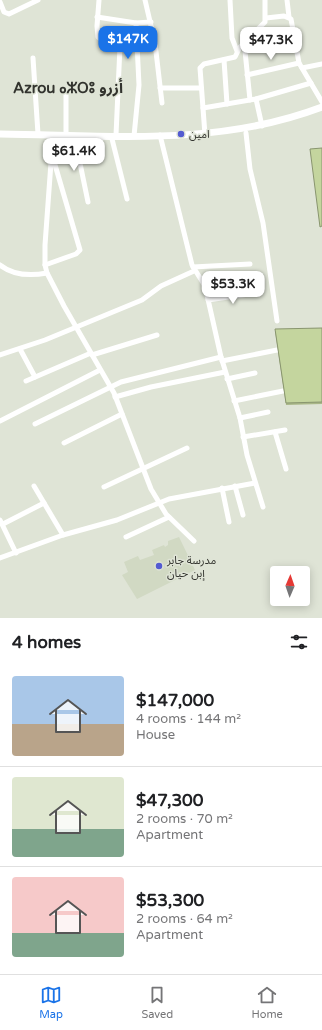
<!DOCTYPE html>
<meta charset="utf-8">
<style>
:root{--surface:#fff;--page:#f6f6f6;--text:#202124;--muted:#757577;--line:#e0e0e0;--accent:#1a73e8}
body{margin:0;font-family:"Varela Round","Noto Sans Arabic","Noto Sans Tifinagh",sans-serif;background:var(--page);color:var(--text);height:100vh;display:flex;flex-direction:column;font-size:15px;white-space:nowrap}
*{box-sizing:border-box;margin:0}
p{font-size:13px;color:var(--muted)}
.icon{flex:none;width:22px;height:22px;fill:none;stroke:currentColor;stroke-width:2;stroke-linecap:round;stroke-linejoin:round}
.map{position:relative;height:618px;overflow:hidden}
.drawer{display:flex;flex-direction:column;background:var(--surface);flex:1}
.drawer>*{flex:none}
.needle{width:26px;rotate:2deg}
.buttons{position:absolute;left:270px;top:566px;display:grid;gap:8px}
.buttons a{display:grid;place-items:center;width:40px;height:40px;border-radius:4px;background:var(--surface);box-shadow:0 2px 10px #0003;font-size:20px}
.price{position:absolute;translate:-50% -34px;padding:0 9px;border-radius:8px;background:#fff;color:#222;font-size:13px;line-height:26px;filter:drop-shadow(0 1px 2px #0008)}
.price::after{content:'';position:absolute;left:50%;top:24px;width:12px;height:9px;margin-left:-6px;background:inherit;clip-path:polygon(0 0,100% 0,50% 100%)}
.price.selected{background:var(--accent);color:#fff}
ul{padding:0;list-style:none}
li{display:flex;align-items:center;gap:12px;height:100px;padding:0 12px}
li+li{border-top:1px solid var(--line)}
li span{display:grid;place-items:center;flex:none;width:112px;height:80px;border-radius:4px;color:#555}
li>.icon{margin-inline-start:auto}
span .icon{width:48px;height:48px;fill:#fffc;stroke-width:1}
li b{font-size:17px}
h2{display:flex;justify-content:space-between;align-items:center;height:48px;padding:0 12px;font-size:17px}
.tabs{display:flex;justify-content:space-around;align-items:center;height:56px;border-top:1px solid var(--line);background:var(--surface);font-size:11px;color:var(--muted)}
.tabs a{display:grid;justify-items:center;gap:2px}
.tabs .selected{color:var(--accent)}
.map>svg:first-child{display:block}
.built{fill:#d1d9c3}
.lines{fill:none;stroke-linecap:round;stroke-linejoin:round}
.minor{stroke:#fff;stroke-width:5}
.secondary{stroke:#fff;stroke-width:7}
.wall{fill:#a9b788}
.building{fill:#c4d59e;stroke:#89956f}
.poi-dot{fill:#535bd1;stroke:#dfe4d6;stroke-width:1.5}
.labels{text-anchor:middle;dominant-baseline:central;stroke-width:3;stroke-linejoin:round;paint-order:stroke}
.poi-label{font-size:11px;fill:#32332e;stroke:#dfe4d6;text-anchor:start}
.district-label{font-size:15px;font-weight:bold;fill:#32332e;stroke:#dfe4d6}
</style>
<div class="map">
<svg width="322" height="618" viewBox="0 0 322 618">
<rect width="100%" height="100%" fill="#dfe4d6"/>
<polygon class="built" points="179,537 195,570 137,599 122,575 128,572 124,562 138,556 140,560 154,555 152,550 164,545 165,547 168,545 168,541"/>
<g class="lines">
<g class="minor">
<polyline points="99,0 97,26 98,37 103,41 118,43 120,46 116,135"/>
<polyline points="145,0 155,43 162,103"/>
<polyline points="230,0 232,38 237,51"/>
<polyline points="287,0 289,17"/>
<polyline points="0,2 4,12 9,14 38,0"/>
<polyline points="97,17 136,23 151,22"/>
<polyline points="266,18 284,16 291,19 299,63 322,102"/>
<polyline points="33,58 38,134"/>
<polyline points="224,60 227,104"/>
<polyline points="302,68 322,64"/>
<polyline points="247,75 299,63"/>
<polyline points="160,88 201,88"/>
<polyline points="66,90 66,135"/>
<polyline points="256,99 262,126"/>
<polyline points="250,100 245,51 295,46"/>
<polyline points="203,108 256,99 311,83"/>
<polyline points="246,133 250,169 263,223 277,321"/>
<polyline points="53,135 45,245 45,265 47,273 64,306 114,393 151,489 166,514 194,541"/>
<polyline points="160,135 192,265 205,286 221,357 240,418 247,455 263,507"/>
<polyline points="205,135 200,68 204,64 235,57 240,47 265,22 265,0"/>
<polyline points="134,136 139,85 136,23"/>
<polyline points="75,139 88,202"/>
<polyline points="112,139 127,199"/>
<path d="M0,265C14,276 31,276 47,273"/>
<polyline points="45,265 76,254 80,250 53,158"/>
<polyline points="193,267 250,264"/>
<polyline points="208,300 256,293"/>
<polyline points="20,349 35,377"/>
<polyline points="0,355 45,340 142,300 161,286 194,271"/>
<polyline points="92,355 157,335"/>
<polyline points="222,361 277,350"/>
<polyline points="227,379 255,373"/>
<polyline points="26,381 91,353"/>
<polyline points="115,397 151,387 225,372"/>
<polyline points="234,401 283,391"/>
<polyline points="240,418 268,412"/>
<polyline points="0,421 100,370"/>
<polyline points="35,424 121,382 221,357"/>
<polyline points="275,432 286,469"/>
<polyline points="243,437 285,430"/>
<polyline points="64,443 122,414"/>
<polyline points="34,486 63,535"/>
<polyline points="235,486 243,515"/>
<polyline points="104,487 187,448"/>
<polyline points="222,488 229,522"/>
<polyline points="0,520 16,553"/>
<polyline points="3,524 44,503"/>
<polyline points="126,537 169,517"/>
<polyline points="0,558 63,535 117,520 169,499 255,483"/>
</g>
<path class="secondary" d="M0,134C110,135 217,147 322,107"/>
</g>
<polygon class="wall" points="322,328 322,404 286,405 275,331"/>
<g class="building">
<polygon points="322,148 322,226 320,227 310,149"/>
<polygon points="322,328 322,402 286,403 275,329"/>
</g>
<g class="poi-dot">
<circle cx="181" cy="134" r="4"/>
<circle cx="159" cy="566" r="4"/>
</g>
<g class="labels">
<g class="poi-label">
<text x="189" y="134">امين</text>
<text x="167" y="560">مدرسة جابر<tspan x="167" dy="13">إبن حيان</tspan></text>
</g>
<g class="district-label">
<text x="68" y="88">Azrou ⴰⵣⵔⵓ أزرو</text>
</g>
</g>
</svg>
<div class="buttons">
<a><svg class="needle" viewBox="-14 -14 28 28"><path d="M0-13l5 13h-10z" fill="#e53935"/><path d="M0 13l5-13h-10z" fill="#757577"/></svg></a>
</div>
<b class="price selected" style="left:128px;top:60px">$147K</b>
<b class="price" style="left:271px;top:61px">$47.3K</b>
<b class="price" style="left:74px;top:172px">$61.4K</b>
<b class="price" style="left:233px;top:305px">$53.3K</b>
</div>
<section class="drawer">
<h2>4 homes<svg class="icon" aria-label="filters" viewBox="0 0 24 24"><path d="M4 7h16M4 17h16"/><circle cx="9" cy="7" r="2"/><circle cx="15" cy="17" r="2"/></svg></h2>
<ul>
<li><span style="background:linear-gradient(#a9c7e8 60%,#b9a48a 0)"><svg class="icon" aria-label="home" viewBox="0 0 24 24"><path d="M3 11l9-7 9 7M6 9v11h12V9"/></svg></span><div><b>$147,000</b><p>4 rooms · 144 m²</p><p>House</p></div></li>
<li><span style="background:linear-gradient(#dfe7d0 65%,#7fa58c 0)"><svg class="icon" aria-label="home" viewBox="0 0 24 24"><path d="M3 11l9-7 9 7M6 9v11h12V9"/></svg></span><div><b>$47,300</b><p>2 rooms · 70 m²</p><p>Apartment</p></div></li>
<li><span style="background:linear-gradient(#f6c9c9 70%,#7fa58c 0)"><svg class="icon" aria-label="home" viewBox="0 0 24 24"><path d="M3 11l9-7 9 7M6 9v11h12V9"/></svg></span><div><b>$53,300</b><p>2 rooms · 64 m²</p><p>Apartment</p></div></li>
</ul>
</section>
<nav class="tabs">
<a class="selected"><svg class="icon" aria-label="map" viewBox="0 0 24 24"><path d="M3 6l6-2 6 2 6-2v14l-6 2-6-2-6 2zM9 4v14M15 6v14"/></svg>Map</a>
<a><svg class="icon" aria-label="saved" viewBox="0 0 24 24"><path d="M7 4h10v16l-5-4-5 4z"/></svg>Saved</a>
<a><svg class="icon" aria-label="home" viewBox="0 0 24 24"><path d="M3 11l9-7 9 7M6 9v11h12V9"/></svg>Home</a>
</nav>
